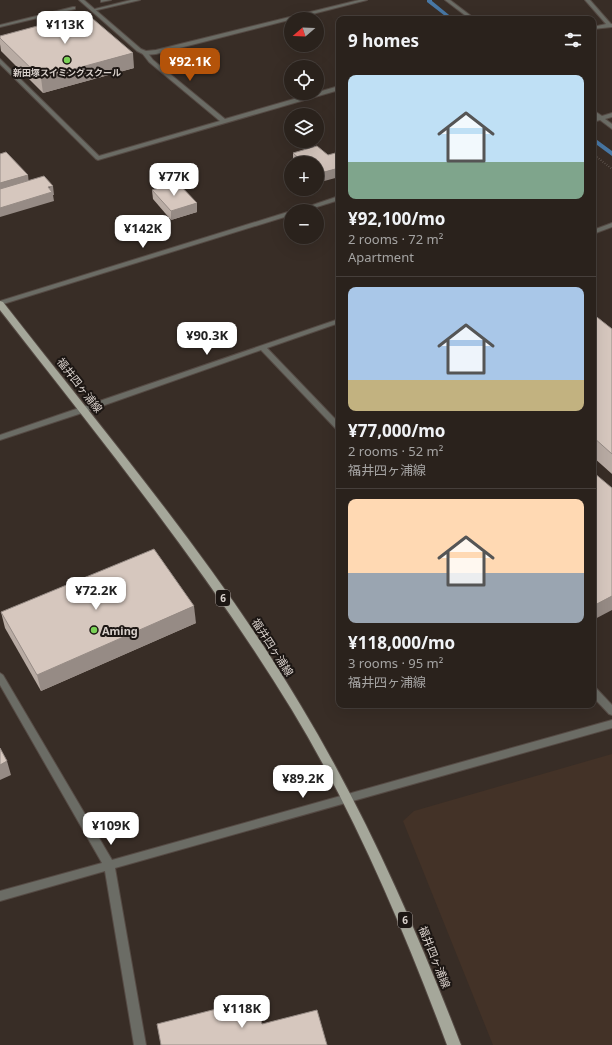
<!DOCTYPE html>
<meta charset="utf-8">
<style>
:root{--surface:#2a221c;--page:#322a25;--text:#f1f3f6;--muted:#a5a4a3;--line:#463f3b;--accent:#b45309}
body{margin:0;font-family:"Noto Sans","Noto Sans JP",sans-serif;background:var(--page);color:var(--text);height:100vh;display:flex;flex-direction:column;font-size:15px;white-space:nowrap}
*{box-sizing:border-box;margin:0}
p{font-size:13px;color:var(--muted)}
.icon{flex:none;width:22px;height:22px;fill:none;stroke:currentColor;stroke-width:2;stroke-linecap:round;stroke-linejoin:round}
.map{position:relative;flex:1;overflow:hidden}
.details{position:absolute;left:336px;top:16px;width:260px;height:692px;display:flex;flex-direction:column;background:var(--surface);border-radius:8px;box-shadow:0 4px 16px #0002,0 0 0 1px var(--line)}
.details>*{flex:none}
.needle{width:26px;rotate:251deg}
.controls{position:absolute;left:284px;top:12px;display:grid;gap:8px}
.controls a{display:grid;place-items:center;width:40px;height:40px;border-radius:50%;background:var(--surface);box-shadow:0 4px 16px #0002,0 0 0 1px var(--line);font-size:20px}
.price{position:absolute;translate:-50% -34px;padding:0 9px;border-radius:8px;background:#fff;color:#222;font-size:13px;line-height:26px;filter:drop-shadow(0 1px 2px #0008)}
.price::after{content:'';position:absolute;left:50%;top:24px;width:12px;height:9px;margin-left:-6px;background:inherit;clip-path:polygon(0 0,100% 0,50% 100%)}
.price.current{background:var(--accent);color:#fff}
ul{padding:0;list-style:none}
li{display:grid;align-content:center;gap:8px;height:212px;padding:0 12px}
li+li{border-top:1px solid var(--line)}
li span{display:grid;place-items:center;height:124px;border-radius:8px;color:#555}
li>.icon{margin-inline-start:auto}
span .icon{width:72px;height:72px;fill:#fffc;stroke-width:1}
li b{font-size:17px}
h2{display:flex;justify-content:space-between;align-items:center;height:48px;padding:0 12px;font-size:17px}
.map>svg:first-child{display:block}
.built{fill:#433227}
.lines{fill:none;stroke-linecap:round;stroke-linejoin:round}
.stream{fill:#4877a4;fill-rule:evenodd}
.pedestrian-casing{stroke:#554a44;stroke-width:2}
.minor-casing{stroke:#554a44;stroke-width:2}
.tertiary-casing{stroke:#554a44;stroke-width:2}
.primary-casing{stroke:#554a44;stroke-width:2}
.path{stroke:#887f79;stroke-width:1.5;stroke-dasharray:0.5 2;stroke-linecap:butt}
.pedestrian{fill:#6b6c65;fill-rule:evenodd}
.minor{fill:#6b6c65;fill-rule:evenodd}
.tertiary{fill:#6b6c65;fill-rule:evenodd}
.primary{fill:#a5a79a;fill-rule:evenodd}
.wall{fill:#b8aba3}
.shaded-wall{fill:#968b85}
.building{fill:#d6c7be;stroke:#968b85}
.poi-dot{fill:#7ad157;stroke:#1c1613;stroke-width:1.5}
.labels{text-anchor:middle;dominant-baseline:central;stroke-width:4;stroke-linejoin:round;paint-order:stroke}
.far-poi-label{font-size:9px;font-weight:bold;fill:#d8d0cb;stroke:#1c1613}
.shield{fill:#1c1613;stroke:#a09894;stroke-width:1}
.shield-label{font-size:10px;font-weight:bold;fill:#d8d0cb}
.street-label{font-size:11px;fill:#d8d0cb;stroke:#1c1613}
.poi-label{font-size:11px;font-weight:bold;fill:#d8d0cb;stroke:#1c1613;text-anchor:start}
</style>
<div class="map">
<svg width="612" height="1045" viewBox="0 0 612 1045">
<rect width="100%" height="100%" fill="#382d26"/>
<polygon class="built" points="612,754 612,1045 493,1045 403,821 414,811"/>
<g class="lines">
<g class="stream">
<polygon points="427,0 432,0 432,1 454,19 449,19 427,2"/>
<polygon points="593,137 612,151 612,156 593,142"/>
</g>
<g class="pedestrian-casing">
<g id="pedestrian">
<polygon points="101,0 111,0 101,2"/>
<polygon points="73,7 75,7 75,9 0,27 0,25"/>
<polygon points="79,408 85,408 86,410 85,412 0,440 0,435"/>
</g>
</g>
<g class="minor-casing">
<g id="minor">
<polygon points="131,0 140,0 93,11 91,10"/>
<polygon points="585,0 590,0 611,24 612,24 612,27 593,29 593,27 606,24"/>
<polygon points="143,52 147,52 153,60 225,119 339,86 339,90 98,160 96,159 0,64 0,59 99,156 220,121 149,62 142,53"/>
<polygon points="612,223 612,227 593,234 593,230"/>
<polygon points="339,319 339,323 267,348 339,423 339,429 336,429 261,350 85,412 79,412 78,410 79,408"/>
<polygon points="0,673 3,675 112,860 612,720 612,728 115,868 146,1045 134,1045 105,871 0,901 0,891 102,863 0,685"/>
<polygon points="593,687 596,688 612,705 612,715 609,714 593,697"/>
</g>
</g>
<g class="tertiary-casing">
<g id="tertiary">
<polygon points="79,0 84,0 141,49 146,51 156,50 359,0 367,0 156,54 145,55 137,51"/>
<polygon points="445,0 450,0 475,19 470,19"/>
<polygon points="593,110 602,116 612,113 612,117 605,119 612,124 612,129 600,120 593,122 593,118 596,117 593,115"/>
<polygon points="339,196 339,200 304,211 295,211"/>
<polygon points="291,211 291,215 0,305 0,301"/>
</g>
</g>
<g class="primary-casing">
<path id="primary" d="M0,301L3,302C105,433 216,563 301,706C366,814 416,928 461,1045H447C404,930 356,816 292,710C206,569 101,440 0,310Z"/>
</g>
<polyline class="path" points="593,154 612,169"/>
<use href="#pedestrian" class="pedestrian"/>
<use href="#minor" class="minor"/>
<use href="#tertiary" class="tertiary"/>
<use href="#primary" class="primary"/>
</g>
<g class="wall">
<polygon points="0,36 134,68 43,93 1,51 0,44"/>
<polygon points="293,153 317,163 294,163 293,162"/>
<polygon points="152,190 197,212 171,220 153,199"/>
<polygon points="593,314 612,329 612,474 593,457"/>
<polygon points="1,612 196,623 41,691 5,628"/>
</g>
<g class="shaded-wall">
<polygon points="133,53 134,68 43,93 41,78"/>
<polygon points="339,168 339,177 317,183 317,174"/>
<polygon points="28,175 29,184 0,192 0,183"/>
<polygon points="53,186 54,195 53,195 54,201 0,217 0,208"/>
<polygon points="197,203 197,212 171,220 171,211"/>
<polygon points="612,596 612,610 593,620 593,606"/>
<polygon points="194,606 196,623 41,691 37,675"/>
<polygon points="7,761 11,775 0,780 0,765"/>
</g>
<g class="building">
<polygon points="86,13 133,53 41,78 0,38 0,36"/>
<polygon points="317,146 328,155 339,152 339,168 317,174 317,163 304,163 293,153"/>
<polygon points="6,152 28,175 0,183 0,154"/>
<polygon points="44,176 53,186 48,187 52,192 0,208 0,189"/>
<polygon points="178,183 197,203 171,211 152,190"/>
<polygon points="593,314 612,329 612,454 593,437"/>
<polygon points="593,472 612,488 612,596 593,606"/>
<polygon points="154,549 194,606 37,675 1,612"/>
<polygon points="0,748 7,761 0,765"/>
<polygon points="256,999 262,1024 317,1010 327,1045 161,1045 157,1024"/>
</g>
<g class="poi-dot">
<circle cx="67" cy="60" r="4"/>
<circle cx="94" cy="630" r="4"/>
</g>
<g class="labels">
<g class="far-poi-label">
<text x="67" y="72">新田塚スイミングスクール</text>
</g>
<g class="shield">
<rect x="216" y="590" width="14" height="16" rx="3"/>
<rect x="398" y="912" width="14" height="16" rx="3"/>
</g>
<g class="shield-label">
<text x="223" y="598">6</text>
<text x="405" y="920">6</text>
</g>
<g class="street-label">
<text transform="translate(80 385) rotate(52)">福井四ヶ浦線</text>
<text transform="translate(273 647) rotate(57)">福井四ヶ浦線</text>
<text transform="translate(435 957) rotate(68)">福井四ヶ浦線</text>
</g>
<g class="poi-label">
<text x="102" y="630">Aming</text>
</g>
</g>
</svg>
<div class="controls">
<a><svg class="needle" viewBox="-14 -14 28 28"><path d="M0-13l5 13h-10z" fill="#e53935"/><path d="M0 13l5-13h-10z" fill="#a5a4a3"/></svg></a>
<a><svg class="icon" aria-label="locate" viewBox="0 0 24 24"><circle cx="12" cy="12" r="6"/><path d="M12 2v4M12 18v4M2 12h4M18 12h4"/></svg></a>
<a><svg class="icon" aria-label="layers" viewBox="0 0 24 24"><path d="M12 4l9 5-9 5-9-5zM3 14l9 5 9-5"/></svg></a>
<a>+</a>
<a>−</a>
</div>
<b class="price" style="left:65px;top:45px">¥113K</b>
<b class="price current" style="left:190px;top:82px">¥92.1K</b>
<b class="price" style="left:174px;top:197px">¥77K</b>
<b class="price" style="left:143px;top:249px">¥142K</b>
<b class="price" style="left:207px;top:356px">¥90.3K</b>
<b class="price" style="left:96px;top:611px">¥72.2K</b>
<b class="price" style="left:303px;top:799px">¥89.2K</b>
<b class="price" style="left:111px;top:846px">¥109K</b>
<b class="price" style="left:242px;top:1029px">¥118K</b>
<section class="details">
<h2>9 homes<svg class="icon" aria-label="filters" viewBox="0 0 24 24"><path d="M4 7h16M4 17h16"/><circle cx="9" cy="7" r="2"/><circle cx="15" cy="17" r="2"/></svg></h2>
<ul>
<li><span style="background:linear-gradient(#bfe0f5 70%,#7fa58c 0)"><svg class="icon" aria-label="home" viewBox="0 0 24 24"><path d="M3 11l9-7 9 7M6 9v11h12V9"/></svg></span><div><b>¥92,100/mo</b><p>2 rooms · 72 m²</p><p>Apartment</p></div></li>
<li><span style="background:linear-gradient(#a9c7e8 75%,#c2b280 0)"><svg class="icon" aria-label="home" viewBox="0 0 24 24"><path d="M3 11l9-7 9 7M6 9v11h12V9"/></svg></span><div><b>¥77,000/mo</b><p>2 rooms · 52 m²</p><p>福井四ヶ浦線</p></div></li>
<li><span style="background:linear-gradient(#ffd9b3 60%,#9aa5b1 0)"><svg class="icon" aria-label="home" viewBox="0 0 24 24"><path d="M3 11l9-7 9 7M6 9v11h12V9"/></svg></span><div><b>¥118,000/mo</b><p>3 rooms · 95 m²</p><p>福井四ヶ浦線</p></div></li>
</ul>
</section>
</div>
